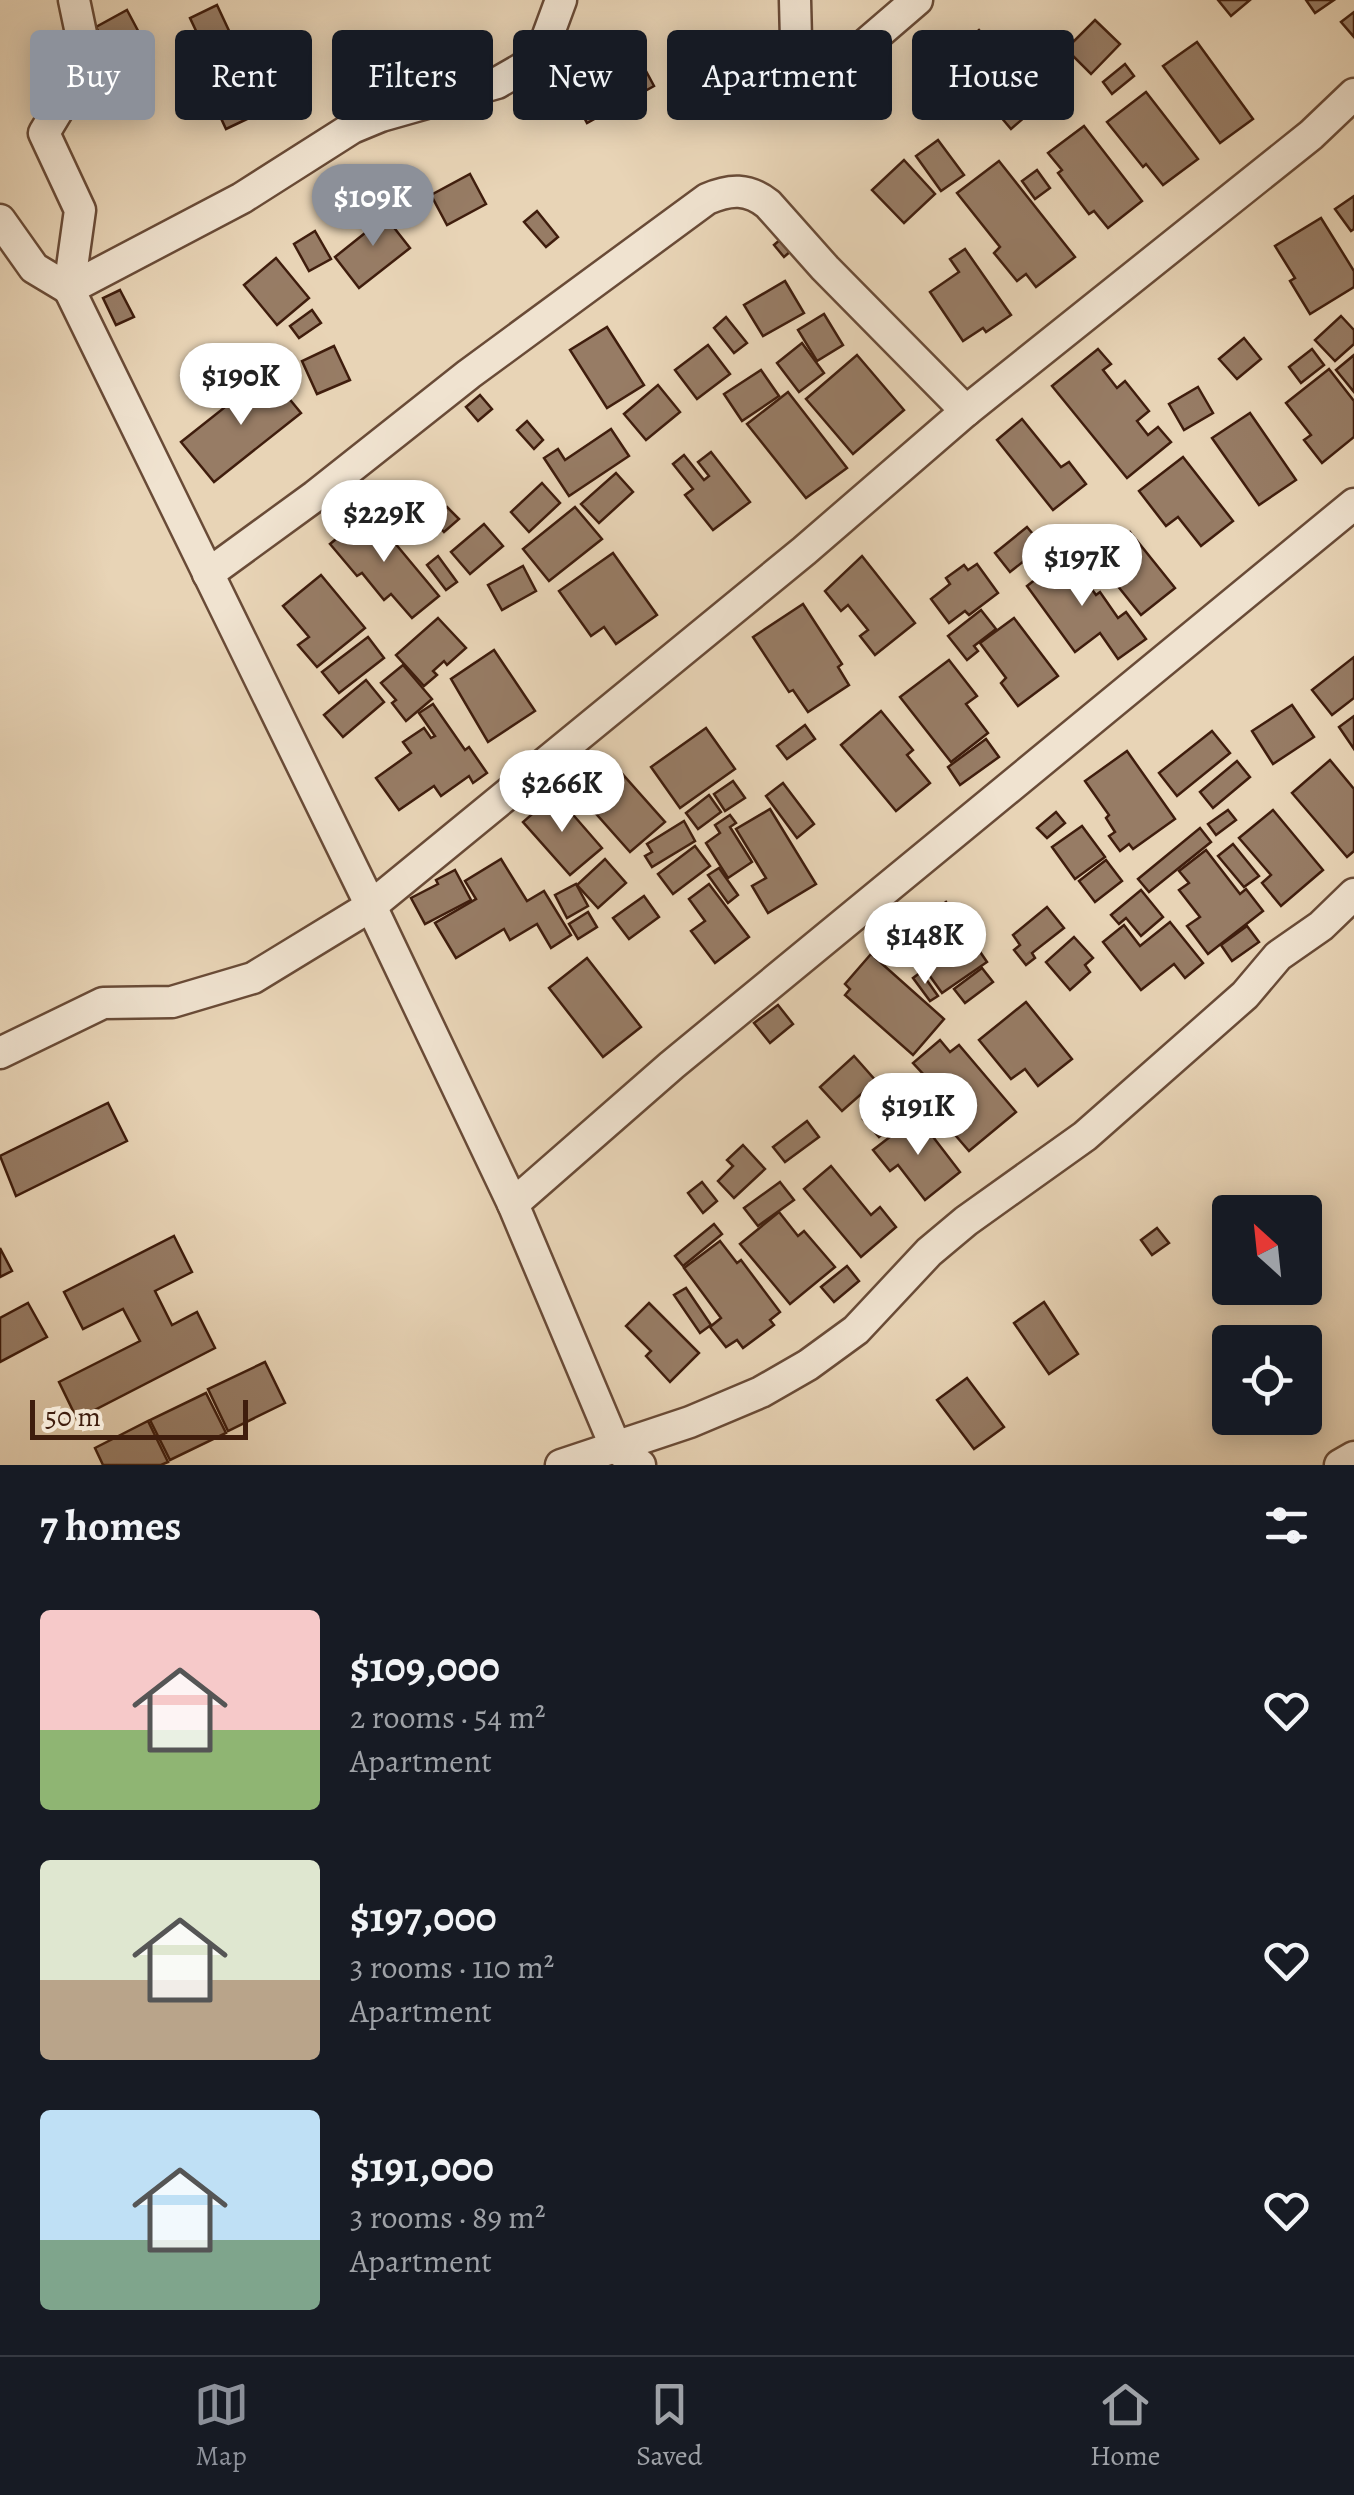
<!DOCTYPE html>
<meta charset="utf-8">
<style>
:root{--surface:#171b24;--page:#242831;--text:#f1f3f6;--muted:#9ea1a6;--line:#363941;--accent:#8c9099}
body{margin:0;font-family:Alegreya,serif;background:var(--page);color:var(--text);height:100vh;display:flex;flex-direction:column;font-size:38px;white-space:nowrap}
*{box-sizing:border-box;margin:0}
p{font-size:32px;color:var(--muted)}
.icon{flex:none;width:55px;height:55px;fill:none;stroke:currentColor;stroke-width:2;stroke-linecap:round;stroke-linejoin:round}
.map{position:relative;height:1465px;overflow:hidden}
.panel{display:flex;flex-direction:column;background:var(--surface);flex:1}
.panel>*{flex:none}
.banner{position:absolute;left:30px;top:30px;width:1295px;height:90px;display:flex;gap:20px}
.needle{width:65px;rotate:333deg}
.fabs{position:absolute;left:1212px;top:1195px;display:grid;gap:20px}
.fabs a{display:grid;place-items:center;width:110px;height:110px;border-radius:10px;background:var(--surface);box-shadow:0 5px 25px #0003;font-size:50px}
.scale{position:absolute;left:30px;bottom:25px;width:218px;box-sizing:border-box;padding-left:10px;border:5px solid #3f1d0d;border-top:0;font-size:28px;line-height:35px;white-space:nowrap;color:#3f1d0d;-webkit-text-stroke:8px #f0e3d0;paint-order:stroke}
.price{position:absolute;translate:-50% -85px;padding:0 22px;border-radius:35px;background:#fff;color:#222;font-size:32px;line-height:65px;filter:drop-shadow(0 2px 5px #0008)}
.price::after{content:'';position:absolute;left:50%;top:60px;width:30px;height:22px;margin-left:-15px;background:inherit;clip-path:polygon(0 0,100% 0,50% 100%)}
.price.on{background:var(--accent);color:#fff}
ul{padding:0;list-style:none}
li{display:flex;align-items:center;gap:30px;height:250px;padding:0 40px}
li span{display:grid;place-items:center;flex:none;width:280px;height:200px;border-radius:10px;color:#555}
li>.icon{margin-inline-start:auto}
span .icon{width:120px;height:120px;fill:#fffc;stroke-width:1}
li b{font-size:42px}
h2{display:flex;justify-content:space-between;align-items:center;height:120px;padding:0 40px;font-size:42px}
.chip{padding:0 35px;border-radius:10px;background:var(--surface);box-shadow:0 5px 25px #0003;font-size:35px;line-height:90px}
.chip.on{background:var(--accent);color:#fff}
.dock{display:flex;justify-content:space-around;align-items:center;height:140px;border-top:2px solid var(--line);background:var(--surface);font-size:28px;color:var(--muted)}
.dock a{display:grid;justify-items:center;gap:5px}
.dock .on{color:var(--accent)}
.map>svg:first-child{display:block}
.building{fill:#977c65;stroke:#3f1d0d;stroke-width:2.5}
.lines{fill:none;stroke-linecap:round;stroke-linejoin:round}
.minor-casing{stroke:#694b37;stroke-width:35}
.minor{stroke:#f0e3d0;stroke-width:30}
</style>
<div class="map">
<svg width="1354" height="1465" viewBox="0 0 1354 1465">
<rect width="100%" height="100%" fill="#e8d4b6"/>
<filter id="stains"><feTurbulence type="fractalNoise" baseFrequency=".002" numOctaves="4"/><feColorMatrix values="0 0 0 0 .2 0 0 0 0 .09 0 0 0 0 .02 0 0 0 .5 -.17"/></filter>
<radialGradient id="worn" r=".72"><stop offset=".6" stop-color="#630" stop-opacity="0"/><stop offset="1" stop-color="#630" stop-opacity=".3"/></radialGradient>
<g class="building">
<polygon points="1218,0 1250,0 1231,16"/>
<polygon points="1306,0 1334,0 1315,13"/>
<polygon points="217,5 266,110 226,129 193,58 206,52 190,18"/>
<polygon points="127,10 144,42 113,58 96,27"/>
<polygon points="1354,12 1354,37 1341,22"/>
<polygon points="1095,20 1120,44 1091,74 1066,49"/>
<polygon points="979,30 1041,103 1011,129 949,56"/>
<polygon points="1197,42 1253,119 1220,143 1163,66"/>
<polygon points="632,45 654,86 587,123 565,81"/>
<polygon points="1125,64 1134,76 1112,94 1103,82"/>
<polygon points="1146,92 1198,159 1163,185 1146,164 1143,167 1107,122"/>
<polygon points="1084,126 1142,201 1108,228 1094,211 1089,214 1058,173 1062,170 1048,153"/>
<polygon points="938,140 964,175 941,191 916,156"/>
<polygon points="904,160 935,194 904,223 872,190"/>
<polygon points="999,161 1075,257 1036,287 1026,274 1017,281 994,253 1000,247 957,193"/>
<polygon points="1037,170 1050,188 1035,199 1022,181"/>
<polygon points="470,174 486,204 447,225 431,195"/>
<polygon points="1354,196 1354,229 1351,231 1335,209"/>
<polygon points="377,206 410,248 359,288 335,257 370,229 362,219"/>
<polygon points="537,211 558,237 546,247 524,222"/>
<polygon points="1321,218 1354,271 1354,287 1310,314 1290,281 1295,278 1275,246"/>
<polygon points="315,231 331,259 309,271 294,244"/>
<polygon points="782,238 792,250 784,257 774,245"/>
<polygon points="965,249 1011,315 986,332 983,328 963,341 930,292 959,272 950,259"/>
<polygon points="276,258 309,298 277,325 244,285"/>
<polygon points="785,281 804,313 763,336 744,305"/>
<polygon points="120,290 134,317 116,325 103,298"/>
<polygon points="312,310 321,323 299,338 290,326"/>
<polygon points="824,314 843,345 817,361 798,330"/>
<polygon points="1341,316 1354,330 1354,344 1335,361 1315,340"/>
<polygon points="726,317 747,343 734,353 714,328"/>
<polygon points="607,327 644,385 607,408 570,350"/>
<polygon points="1244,338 1261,359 1237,379 1219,359"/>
<polygon points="802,343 824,373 799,392 777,363"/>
<polygon points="708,345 730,374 697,399 675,370"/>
<polygon points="334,346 350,380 317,394 302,361"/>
<polygon points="1098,349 1111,364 1103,370 1117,388 1125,381 1149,411 1137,421 1148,435 1158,427 1171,442 1127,478 1052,386"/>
<polygon points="1312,349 1324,365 1301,383 1289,367"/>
<polygon points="857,355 904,410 853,454 806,399"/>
<polygon points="1354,355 1354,392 1336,370"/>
<polygon points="1329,369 1354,401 1354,437 1322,463 1304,440 1311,435 1286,403"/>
<polygon points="761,370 779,396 742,421 724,394"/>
<polygon points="268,373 301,413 214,482 181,442"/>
<polygon points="658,385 680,412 646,440 624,414"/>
<polygon points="1198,387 1213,413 1184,430 1169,404"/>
<polygon points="788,392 847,468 806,498 747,424"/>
<polygon points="480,395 492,409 478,421 466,407"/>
<polygon points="1250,413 1296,480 1259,505 1212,438"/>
<polygon points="1022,419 1061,467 1069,462 1086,484 1053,510 997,440"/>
<polygon points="527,421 543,440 534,449 517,430"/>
<polygon points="611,429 629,456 569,496 544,458 558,449 565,460"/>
<polygon points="711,452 750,502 713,530 685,495 693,489 673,464 684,455 704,480 709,476 698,462"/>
<polygon points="1183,457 1233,521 1201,546 1178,517 1166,526 1139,491"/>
<polygon points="616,473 633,492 599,523 581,504"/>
<polygon points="542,483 560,503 529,532 511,512"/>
<polygon points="447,507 459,519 444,532 433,520"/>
<polygon points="575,507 602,539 549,581 523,549"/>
<polygon points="369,512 439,596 412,618 391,594 384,600 362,573 357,576 330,544"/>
<polygon points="484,524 503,546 470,574 451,552"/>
<polygon points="1027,527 1043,546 1010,572 995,553"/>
<polygon points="1130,532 1175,588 1141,615 1096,559"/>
<polygon points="613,553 657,615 616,644 604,627 591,636 559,591"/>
<polygon points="438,556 457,582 446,590 427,565"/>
<polygon points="862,556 915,623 875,655 860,636 868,630 848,605 841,611 825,591"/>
<polygon points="1068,556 1096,595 1100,592 1118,618 1126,612 1146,639 1118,659 1100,633 1075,652 1027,586 1036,579 1031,571 1046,561 1051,569"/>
<polygon points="977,564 998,593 969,615 965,611 949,623 931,599 950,584 946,578 964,565 968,570"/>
<polygon points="523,566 536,591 502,610 488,585"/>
<polygon points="321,575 365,628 317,667 298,645 309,637 283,606"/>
<polygon points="803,604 842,664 838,667 849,685 808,712 793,690 789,692 753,637"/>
<polygon points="981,610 996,629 974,646 978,651 967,660 948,636"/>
<polygon points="438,618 466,648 447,665 444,661 433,671 437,675 424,686 396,655"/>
<polygon points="1014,618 1058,676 1018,706 1001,683 1006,678 980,643"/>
<polygon points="368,637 384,658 339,693 322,672"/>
<polygon points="494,650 535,711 488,742 451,679"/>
<polygon points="1354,657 1354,698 1332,715 1312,690"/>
<polygon points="949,660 977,696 966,704 988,733 951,762 900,697"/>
<polygon points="403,665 432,699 406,721 392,703 396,700 381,683"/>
<polygon points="366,680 384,702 343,737 324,715"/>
<polygon points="433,704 465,750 469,747 487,773 473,783 469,776 441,796 434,786 399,810 376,778 411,753 403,742 424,728 431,738 435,736 419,713"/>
<polygon points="1292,705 1314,737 1273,764 1252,731"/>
<polygon points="881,711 913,750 907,755 930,783 896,811 841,745"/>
<polygon points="1354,716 1354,749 1339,727"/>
<polygon points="805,725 815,739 787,759 777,746"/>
<polygon points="706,728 735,769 680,808 651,767"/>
<polygon points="1212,731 1230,753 1177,796 1159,773"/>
<polygon points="986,739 999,757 960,785 948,767"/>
<polygon points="1127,751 1175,819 1133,849 1129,844 1120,851 1109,836 1115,832 1106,818 1109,815 1085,781"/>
<polygon points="610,760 665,822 630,852 575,790"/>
<polygon points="1330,760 1354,789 1354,851 1347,857 1292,793"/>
<polygon points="1237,761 1250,777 1213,808 1200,792"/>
<polygon points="733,781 745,798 725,811 714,794"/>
<polygon points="783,783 814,824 797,838 766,796"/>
<polygon points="555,794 602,848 570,875 523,822"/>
<polygon points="709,795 721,812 698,829 686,813"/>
<polygon points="770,809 816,884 768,913 752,886 766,878 736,829"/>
<polygon points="1228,810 1236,820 1216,835 1208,824"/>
<polygon points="1273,810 1323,870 1281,906 1262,883 1271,875 1239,838"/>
<polygon points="1056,812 1065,823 1047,838 1037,828"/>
<polygon points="730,815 736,823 730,827 752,862 728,878 706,843 720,833 715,825"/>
<polygon points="684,821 695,841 652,867 645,856 652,852 647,844"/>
<polygon points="1082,826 1105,857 1075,879 1052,847"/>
<polygon points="1200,828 1211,842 1149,892 1138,879"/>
<polygon points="1233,844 1259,876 1244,887 1218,856"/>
<polygon points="695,846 710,866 673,894 658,874"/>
<polygon points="1206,850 1240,894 1246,889 1263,911 1208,954 1187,926 1200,917 1179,890 1189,883 1179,871"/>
<polygon points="501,859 527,901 544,891 571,935 551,948 537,924 510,940 504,929 456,958 435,923 476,899 465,881"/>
<polygon points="605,859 626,883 598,908 577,885"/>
<polygon points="1106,860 1122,881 1095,902 1079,881"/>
<polygon points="719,868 738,895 728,903 708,875"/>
<polygon points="455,870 471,900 425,924 411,898 438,884 436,880"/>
<polygon points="576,884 588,906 567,918 555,895"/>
<polygon points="709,884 749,937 715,963 691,931 705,921 689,899"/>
<polygon points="1141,890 1163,917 1141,936 1126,918 1119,924 1111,915"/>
<polygon points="644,896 659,917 629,939 613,918"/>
<polygon points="946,902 987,962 942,993 917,958 925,953 907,929"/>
<polygon points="1047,907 1064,928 1032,953 1035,958 1026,965 1014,950 1020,945 1013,935"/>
<polygon points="588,912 597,927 578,939 569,924"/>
<polygon points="1170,922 1203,963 1185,978 1174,964 1141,990 1103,942 1124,925 1140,946"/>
<polygon points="1247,926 1259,942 1232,961 1221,945"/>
<polygon points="1074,937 1093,958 1085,965 1090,972 1070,990 1046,962"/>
<polygon points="871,954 944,1019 913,1055 845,995 850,989 845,984"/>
<polygon points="587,958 641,1027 603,1057 549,988"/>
<polygon points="982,968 993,982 965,1003 954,989"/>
<polygon points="921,972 938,996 930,1001 913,978"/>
<polygon points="1026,1002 1072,1059 1038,1086 1025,1069 1011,1079 979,1040"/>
<polygon points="778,1005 793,1024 770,1043 754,1023"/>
<polygon points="940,1040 950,1052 959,1045 1016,1112 969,1151 912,1085 924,1075 913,1063"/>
<polygon points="854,1056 876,1081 842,1111 820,1087"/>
<polygon points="108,1103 127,1141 16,1196 0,1156"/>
<polygon points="879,1104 896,1122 879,1137 863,1119"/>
<polygon points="917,1116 960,1172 925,1200 898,1165 890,1171 873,1150"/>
<polygon points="807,1121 819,1137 785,1162 773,1147"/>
<polygon points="743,1145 765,1169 734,1198 718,1181 733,1166 727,1160"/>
<polygon points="831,1166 871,1215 880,1207 896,1227 861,1257 804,1189"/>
<polygon points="702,1182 717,1201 703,1213 688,1193"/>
<polygon points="780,1182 794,1200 758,1226 744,1208"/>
<polygon points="779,1212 798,1236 804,1231 835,1267 790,1304 740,1244"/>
<polygon points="714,1224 722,1234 683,1266 675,1256"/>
<polygon points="1157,1228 1169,1243 1152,1255 1141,1240"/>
<polygon points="174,1236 192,1272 155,1291 172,1325 197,1312 215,1348 77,1419 59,1382 140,1341 123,1309 83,1329 64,1292"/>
<polygon points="720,1241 737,1263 741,1260 780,1312 770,1320 774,1325 743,1348 737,1340 726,1347 710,1327 721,1318 684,1268"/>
<polygon points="0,1248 12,1271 0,1277"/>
<polygon points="847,1266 859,1281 834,1302 821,1287"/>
<polygon points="686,1288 711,1325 700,1333 674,1295"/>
<polygon points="1044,1302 1078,1354 1049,1374 1014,1323"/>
<polygon points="28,1303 47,1337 0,1362 0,1318"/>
<polygon points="649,1303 699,1353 670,1382 646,1356 651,1351 626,1326"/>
<polygon points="265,1362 285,1403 228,1431 208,1389"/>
<polygon points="967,1378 1004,1427 974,1449 937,1400"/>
<polygon points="206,1393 226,1433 170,1460 150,1420"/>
<polygon points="148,1421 168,1462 161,1465 103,1465 95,1448"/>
</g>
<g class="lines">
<g class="minor-casing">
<g id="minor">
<polyline points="74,0 87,62 44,133 80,210 69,289 371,906 513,1204 616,1448 640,1465"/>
<polyline points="795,0 796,40 817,86 917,0"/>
<polyline points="0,220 34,268 69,289"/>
<polyline points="69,289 242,198 352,128 381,116 497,83 523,68 544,46 561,0"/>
<path d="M208,574L315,496L469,374L707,199C730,189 748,188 768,204L825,268L966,411"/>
<polyline points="0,1053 103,1003 172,1002 253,978 371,906 804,551 966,411 1311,135 1354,94"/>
<polyline points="513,1204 672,1065 1354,504"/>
<polyline points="561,1465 690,1422 761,1392 808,1365 856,1330 929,1252 966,1221 1085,1136 1245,995 1278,956 1321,926 1354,894"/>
<polyline points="1340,1465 1354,1457"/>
</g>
</g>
<use href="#minor" class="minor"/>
</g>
<rect width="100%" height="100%" filter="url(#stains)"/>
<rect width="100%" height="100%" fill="url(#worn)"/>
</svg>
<div class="fabs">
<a><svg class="needle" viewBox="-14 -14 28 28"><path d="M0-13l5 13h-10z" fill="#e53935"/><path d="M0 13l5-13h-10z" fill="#9ea1a6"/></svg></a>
<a><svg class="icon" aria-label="locate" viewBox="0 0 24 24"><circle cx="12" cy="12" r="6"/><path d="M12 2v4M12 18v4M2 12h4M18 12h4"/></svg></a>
</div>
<div class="scale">50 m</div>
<b class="price on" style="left:373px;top:249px">$109K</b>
<b class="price" style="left:241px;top:428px">$190K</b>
<b class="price" style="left:384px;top:565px">$229K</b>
<b class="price" style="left:1082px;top:609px">$197K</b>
<b class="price" style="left:562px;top:835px">$266K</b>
<b class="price" style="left:925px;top:987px">$148K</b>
<b class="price" style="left:918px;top:1158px">$191K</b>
<div class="banner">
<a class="chip on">Buy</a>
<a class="chip">Rent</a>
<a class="chip">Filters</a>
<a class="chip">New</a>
<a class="chip">Apartment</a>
<a class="chip">House</a>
</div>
</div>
<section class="panel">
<h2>7 homes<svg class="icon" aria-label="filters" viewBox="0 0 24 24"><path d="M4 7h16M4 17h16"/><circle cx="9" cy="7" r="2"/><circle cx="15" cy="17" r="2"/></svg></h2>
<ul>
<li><span style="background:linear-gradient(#f6c9c9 60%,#8fb573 0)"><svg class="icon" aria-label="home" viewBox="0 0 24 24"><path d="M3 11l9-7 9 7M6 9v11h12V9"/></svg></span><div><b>$109,000</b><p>2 rooms · 54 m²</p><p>Apartment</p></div><svg class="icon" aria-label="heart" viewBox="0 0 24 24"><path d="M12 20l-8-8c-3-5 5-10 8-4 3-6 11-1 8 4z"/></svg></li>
<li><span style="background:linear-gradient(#dfe7d0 60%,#b9a48a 0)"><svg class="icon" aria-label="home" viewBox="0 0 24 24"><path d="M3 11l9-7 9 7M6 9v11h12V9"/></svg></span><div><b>$197,000</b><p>3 rooms · 110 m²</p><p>Apartment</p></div><svg class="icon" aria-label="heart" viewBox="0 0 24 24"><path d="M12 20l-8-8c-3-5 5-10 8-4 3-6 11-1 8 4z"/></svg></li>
<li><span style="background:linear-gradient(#bfe0f5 65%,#7fa58c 0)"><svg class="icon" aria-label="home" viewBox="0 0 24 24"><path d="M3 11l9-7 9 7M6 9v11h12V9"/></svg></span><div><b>$191,000</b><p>3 rooms · 89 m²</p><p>Apartment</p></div><svg class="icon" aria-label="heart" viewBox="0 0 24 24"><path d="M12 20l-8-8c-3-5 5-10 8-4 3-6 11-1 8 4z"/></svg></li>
</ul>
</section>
<nav class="dock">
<a class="on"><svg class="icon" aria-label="map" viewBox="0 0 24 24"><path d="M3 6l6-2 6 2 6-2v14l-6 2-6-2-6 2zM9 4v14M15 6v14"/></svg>Map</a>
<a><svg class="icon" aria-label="saved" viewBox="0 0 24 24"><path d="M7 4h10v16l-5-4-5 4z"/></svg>Saved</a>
<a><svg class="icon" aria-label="home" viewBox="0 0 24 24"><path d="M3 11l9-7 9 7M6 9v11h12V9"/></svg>Home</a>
</nav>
